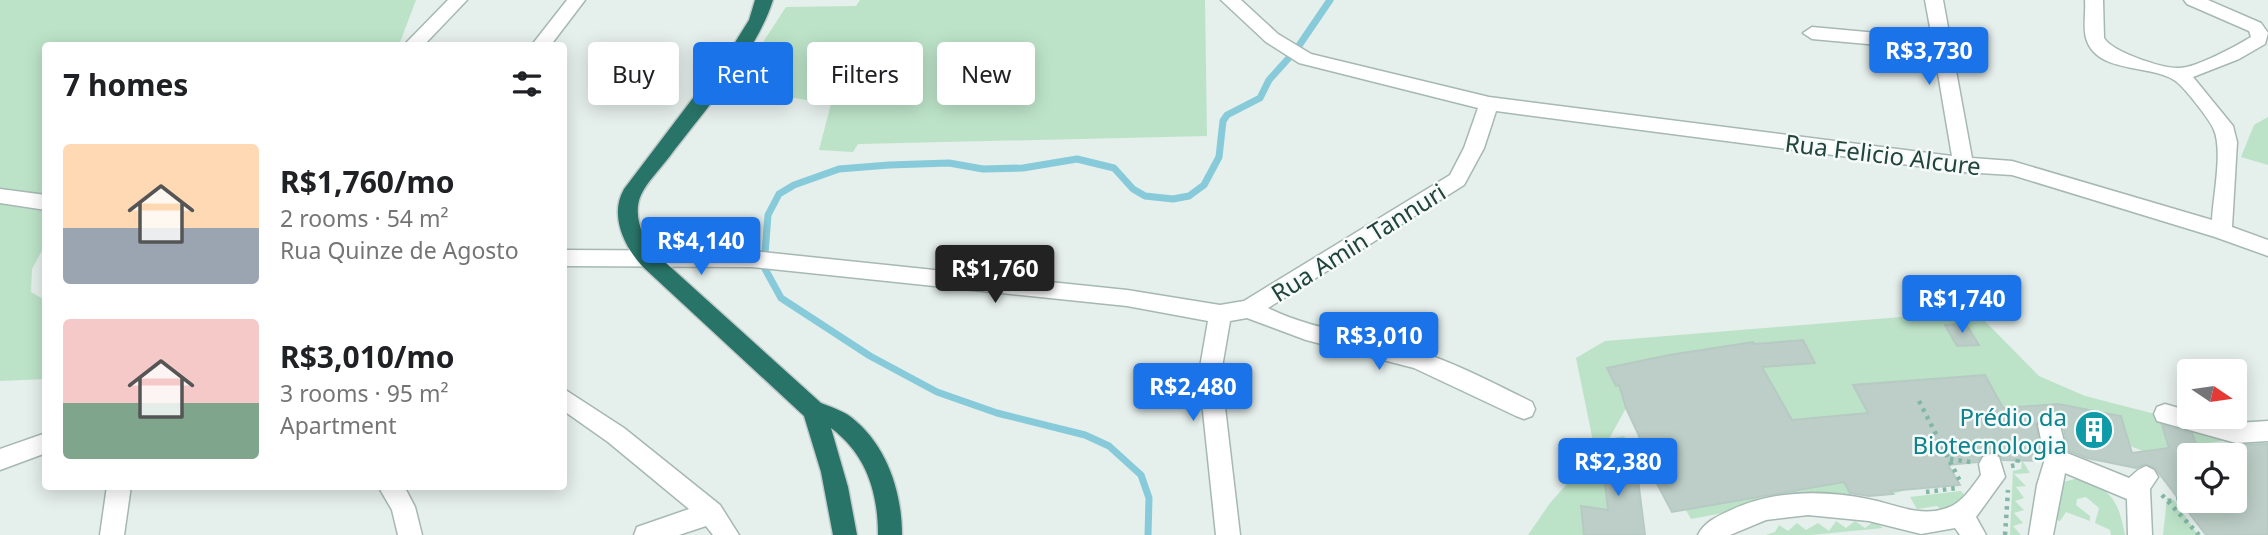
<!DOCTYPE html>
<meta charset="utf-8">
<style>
:root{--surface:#fff;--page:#f6f6f6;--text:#202124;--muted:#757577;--accent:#1a73e8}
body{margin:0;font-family:"Noto Sans",sans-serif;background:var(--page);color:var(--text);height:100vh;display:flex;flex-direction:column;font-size:26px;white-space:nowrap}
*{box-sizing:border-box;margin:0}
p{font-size:23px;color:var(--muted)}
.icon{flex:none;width:38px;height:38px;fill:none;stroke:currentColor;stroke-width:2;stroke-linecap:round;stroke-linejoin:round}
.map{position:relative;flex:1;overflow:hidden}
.side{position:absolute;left:42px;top:42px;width:525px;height:448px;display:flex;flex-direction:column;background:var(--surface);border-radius:7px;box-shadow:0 4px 18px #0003}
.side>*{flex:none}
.hud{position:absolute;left:588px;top:42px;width:665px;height:63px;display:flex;gap:14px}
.needle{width:46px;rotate:103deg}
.tools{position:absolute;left:2177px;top:359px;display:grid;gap:14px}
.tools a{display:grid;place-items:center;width:70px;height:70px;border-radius:7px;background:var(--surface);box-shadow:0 4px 18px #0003;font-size:35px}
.price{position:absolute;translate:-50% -60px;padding:0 16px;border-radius:7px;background:var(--accent);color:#fff;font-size:23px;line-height:46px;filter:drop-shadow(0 2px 4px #0008)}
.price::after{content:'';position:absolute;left:50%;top:42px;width:21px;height:16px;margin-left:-10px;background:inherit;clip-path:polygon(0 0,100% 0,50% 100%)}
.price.selected{background:#222;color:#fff}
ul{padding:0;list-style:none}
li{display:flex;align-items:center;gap:21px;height:175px;padding:0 21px}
li span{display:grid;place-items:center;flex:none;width:196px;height:140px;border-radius:7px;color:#555}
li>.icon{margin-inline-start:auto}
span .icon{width:84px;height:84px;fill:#fffc;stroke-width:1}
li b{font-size:30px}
h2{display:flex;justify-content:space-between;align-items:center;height:84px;padding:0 21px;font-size:30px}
.chip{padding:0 24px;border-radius:7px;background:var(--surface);box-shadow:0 4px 18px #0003;font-size:24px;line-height:63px}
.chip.selected{background:var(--accent);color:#fff}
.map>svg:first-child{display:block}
.green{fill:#bce3c8}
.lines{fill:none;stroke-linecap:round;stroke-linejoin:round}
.stream{stroke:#87cada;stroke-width:7}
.building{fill:#bccec7;stroke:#b6cac3;stroke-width:2}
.minor-casing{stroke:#a6b8b3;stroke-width:3}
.highway-casing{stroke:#c1cbc8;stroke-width:3}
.path{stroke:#82b7a8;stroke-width:4.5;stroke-dasharray:3.5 5;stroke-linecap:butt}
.minor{fill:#fff;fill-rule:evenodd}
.highway{fill:#297468;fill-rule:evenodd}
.labels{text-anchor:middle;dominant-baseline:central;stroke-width:5;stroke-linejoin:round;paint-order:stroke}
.street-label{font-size:24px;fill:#21443c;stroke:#f6fbf9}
.culture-label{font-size:24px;fill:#0d838f;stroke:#f6fbf9;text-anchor:end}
</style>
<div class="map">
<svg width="2268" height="535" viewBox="0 0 2268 535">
<rect width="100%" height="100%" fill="#e5efeb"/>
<g class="green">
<polygon points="0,0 416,0 399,45 46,46 45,245 32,269 31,292 45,300 45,379 0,381"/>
<polygon points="860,0 1205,0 1207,136 858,144 853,152 819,150 831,104 733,88 786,7 856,6"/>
<polygon points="2268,117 2268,165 2241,157 2254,125"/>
<polygon points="1975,311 2039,376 2085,396 2159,415 2162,424 2191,432 2187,422 2239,439 2143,451 2130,446 2121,416 2057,404 2066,444 2051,446 2026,406 1995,408 1915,405 1902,381 1854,385 1908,489 1893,494 1851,415 1812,418 1852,498 1845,494 1830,493 1691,519 1624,400 1626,408 1609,439 1624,436 1643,470 1622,474 1632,497 1604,476 1608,510 1581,506 1584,535 1528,535 1550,503 1591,457 1594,446 1576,358 1605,341"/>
<polygon points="2022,460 2030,473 2014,474 2026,486 2016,487 2024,498 2015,501 2024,510 2014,513 2023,523 2013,526 2021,535 2010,535 2013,471 2021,469"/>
<path d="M2079,478C2112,491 2118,499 2125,535H2111L2110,530L2095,523L2099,508L2086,497L2077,499L2076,505L2090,516V521L2066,512L2060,521L2048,518L2063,482Z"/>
<polygon points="1961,491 1966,497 1945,513 1937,506 1917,509 1910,497"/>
<polygon points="2167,498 2174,500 2198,535 2163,535"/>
<polygon points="1836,521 1846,528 1855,521 1865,528 1874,521 1883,528 1811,535 1766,535 1775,532 1779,525 1788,531 1797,523 1806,530 1818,523 1829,531"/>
</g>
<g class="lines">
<polyline class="stream" points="1148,535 1149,498 1141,475 1109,446 1085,435 997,413 937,392 870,356 781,298 764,267 768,215 779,194 794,185 839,169 889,165 949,163 983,169 1023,168 1077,159 1114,168 1133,189 1145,196 1173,199 1189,196 1204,185 1219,157 1223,121 1227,115 1260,98 1269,80 1296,50 1330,0"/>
</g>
<g class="building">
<polygon points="1966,324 1979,345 1957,346 1945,325"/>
<polygon points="1803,340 1815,363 1762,367 1792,420 1868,413 1853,385 1985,375 2003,408 2058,404 2121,416 2132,453 2169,448 2162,425 2192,433 2200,455 2189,455 2189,504 2235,500 2235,445 2268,444 2268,535 2206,535 2155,468 2145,464 2136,468 2087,458 2069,451 2061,417 2051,413 2041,416 2036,424 2040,449 2031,447 2039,461 2003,460 2000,455 1990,452 1982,455 1977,462 1948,465 1960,485 1890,491 1893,494 1869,496 1850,493 1844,482 1672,512 1634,440 1640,438 1626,408 1619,385 1616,386 1607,368 1669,355 1753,342 1755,344"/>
<polygon points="1633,440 1645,535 1584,535 1581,506 1608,510 1604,475 1619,477 1606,452 1614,450 1611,444"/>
</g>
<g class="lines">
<g class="minor-casing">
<g id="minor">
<polygon points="448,0 467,0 423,46 403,46"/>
<polygon points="567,0 585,0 550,46 531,46"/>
<path d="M1221,0H1241L1278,34L1311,54L1489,97L1952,156L1934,50L1812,39L1803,33L1812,27L1932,38L1925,0H1943L1972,158L2012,161L2212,220C2213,197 2223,151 2214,130C2211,121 2182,84 2174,80C2150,64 2096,74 2086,38C2083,27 2086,11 2085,0H2103L2104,38C2112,52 2163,69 2179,68C2196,68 2236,46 2251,37L2249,31L2187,4L2184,0H2208L2261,23L2268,33L2265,44L2239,59L2193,77L2233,126L2237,142L2232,227L2268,240V256L2215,237L2012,175L1963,172L1496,111L1484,148L1464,185L1268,308C1312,330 1362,334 1408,348C1452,361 1491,382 1532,402L1535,409L1532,416L1524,419L1516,416L1414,368L1306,340L1247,318L1230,321L1221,373L1240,535H1216L1199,373L1208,321L1127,306L752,267L564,266V250L752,251L1127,290L1220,305L1244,301L1450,175L1464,148L1478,108L1299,63L1266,42Z"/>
<polygon points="0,189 46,195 46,210 0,203"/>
<polygon points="564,389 624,428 720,505 739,535 713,535 706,526 679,535 634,535 637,527 689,509 608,442 564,411"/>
<polygon points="2165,404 2189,411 2189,416 2211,416 2236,423 2268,421 2268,441 2236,443 2157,421 2154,414 2157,407"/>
<polygon points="2050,415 2058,418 2067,453 2129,478 2138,470 2146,466 2154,470 2158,477 2150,489 2152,535 2128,535 2127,499 2065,473 2053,535 2029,535 2037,485 2045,459 2038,425 2042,418"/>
<polygon points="46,433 46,453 0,470 0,449"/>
<path d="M1991,454L1999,457L2005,477L1976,517L1986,535H1960L1955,528L1921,534L1869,521L1808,515L1766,520L1730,535H1698C1704,522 1718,516 1731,510C1774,490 1823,490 1868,499C1895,504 1920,518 1947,508C1962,503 1972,487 1981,475L1979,464L1983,457Z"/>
<polygon points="107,486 131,486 124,535 100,535"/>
<polygon points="378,486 404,486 415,507 422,535 398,535 392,510"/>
</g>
</g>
<g class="highway-casing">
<path id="highway" d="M755,0H773C757,52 703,112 670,156C661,168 647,182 641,195C632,215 643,240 656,254L821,403C831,407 843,411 851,417C887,445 902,492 902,535H878C878,493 867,455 831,428L848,487L857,535H833L821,472L804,416L642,266C624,246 609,215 624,189L734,44L749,20Z"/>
</g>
<g class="path">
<polyline points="1919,401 1961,483"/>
<polyline points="1950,459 1971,462"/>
<polyline points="2011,466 2017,465 2018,459 2013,449"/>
<polyline points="1926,492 1957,488"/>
<polyline points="2162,495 2199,535"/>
<polyline points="2168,501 2189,497"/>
<polyline points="2005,535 2008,490"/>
</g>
<use href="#minor" class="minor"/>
<use href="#highway" class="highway"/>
</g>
<defs>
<g id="building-disc" transform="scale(2.0125)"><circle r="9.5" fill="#0f9aa8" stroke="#f6fbf9"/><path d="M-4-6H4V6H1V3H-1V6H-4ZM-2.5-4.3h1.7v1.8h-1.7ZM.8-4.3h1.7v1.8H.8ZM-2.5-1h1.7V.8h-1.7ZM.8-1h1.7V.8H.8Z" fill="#fff"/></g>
</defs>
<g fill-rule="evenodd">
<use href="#building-disc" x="2094" y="430"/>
</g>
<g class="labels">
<g class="street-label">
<text transform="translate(1883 154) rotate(7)">Rua Felicio Alcure</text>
<text transform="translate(1358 242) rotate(-32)">Rua Amin Tannuri</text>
</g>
<g class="culture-label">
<text x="2067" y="416">Prédio da<tspan x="2067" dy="28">Biotecnologia</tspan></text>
</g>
</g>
</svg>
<div class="tools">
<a><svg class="needle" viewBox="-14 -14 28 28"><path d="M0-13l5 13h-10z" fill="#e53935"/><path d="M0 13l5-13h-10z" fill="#757577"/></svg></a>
<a><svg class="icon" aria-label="locate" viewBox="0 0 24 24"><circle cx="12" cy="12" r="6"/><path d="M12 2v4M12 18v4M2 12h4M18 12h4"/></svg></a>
</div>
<b class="price" style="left:1929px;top:87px">R$3,730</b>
<b class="price" style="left:701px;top:277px">R$4,140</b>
<b class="price selected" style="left:995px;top:305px">R$1,760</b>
<b class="price" style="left:1962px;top:335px">R$1,740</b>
<b class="price" style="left:1379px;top:372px">R$3,010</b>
<b class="price" style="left:1193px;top:423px">R$2,480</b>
<b class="price" style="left:1618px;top:498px">R$2,380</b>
<div class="hud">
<a class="chip">Buy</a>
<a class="chip selected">Rent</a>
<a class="chip">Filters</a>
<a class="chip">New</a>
</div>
<section class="side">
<h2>7 homes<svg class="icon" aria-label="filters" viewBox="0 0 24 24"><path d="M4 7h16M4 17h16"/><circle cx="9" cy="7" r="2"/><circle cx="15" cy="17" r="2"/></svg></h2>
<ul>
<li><span style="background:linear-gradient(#ffd9b3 60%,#9aa5b1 0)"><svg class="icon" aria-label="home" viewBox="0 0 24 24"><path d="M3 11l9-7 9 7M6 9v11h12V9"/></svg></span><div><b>R$1,760/mo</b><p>2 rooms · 54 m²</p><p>Rua Quinze de Agosto</p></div></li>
<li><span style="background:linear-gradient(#f6c9c9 60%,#7fa58c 0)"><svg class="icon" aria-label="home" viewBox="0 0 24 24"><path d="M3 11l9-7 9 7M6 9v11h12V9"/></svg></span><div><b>R$3,010/mo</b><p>3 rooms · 95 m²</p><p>Apartment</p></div></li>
</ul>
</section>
</div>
